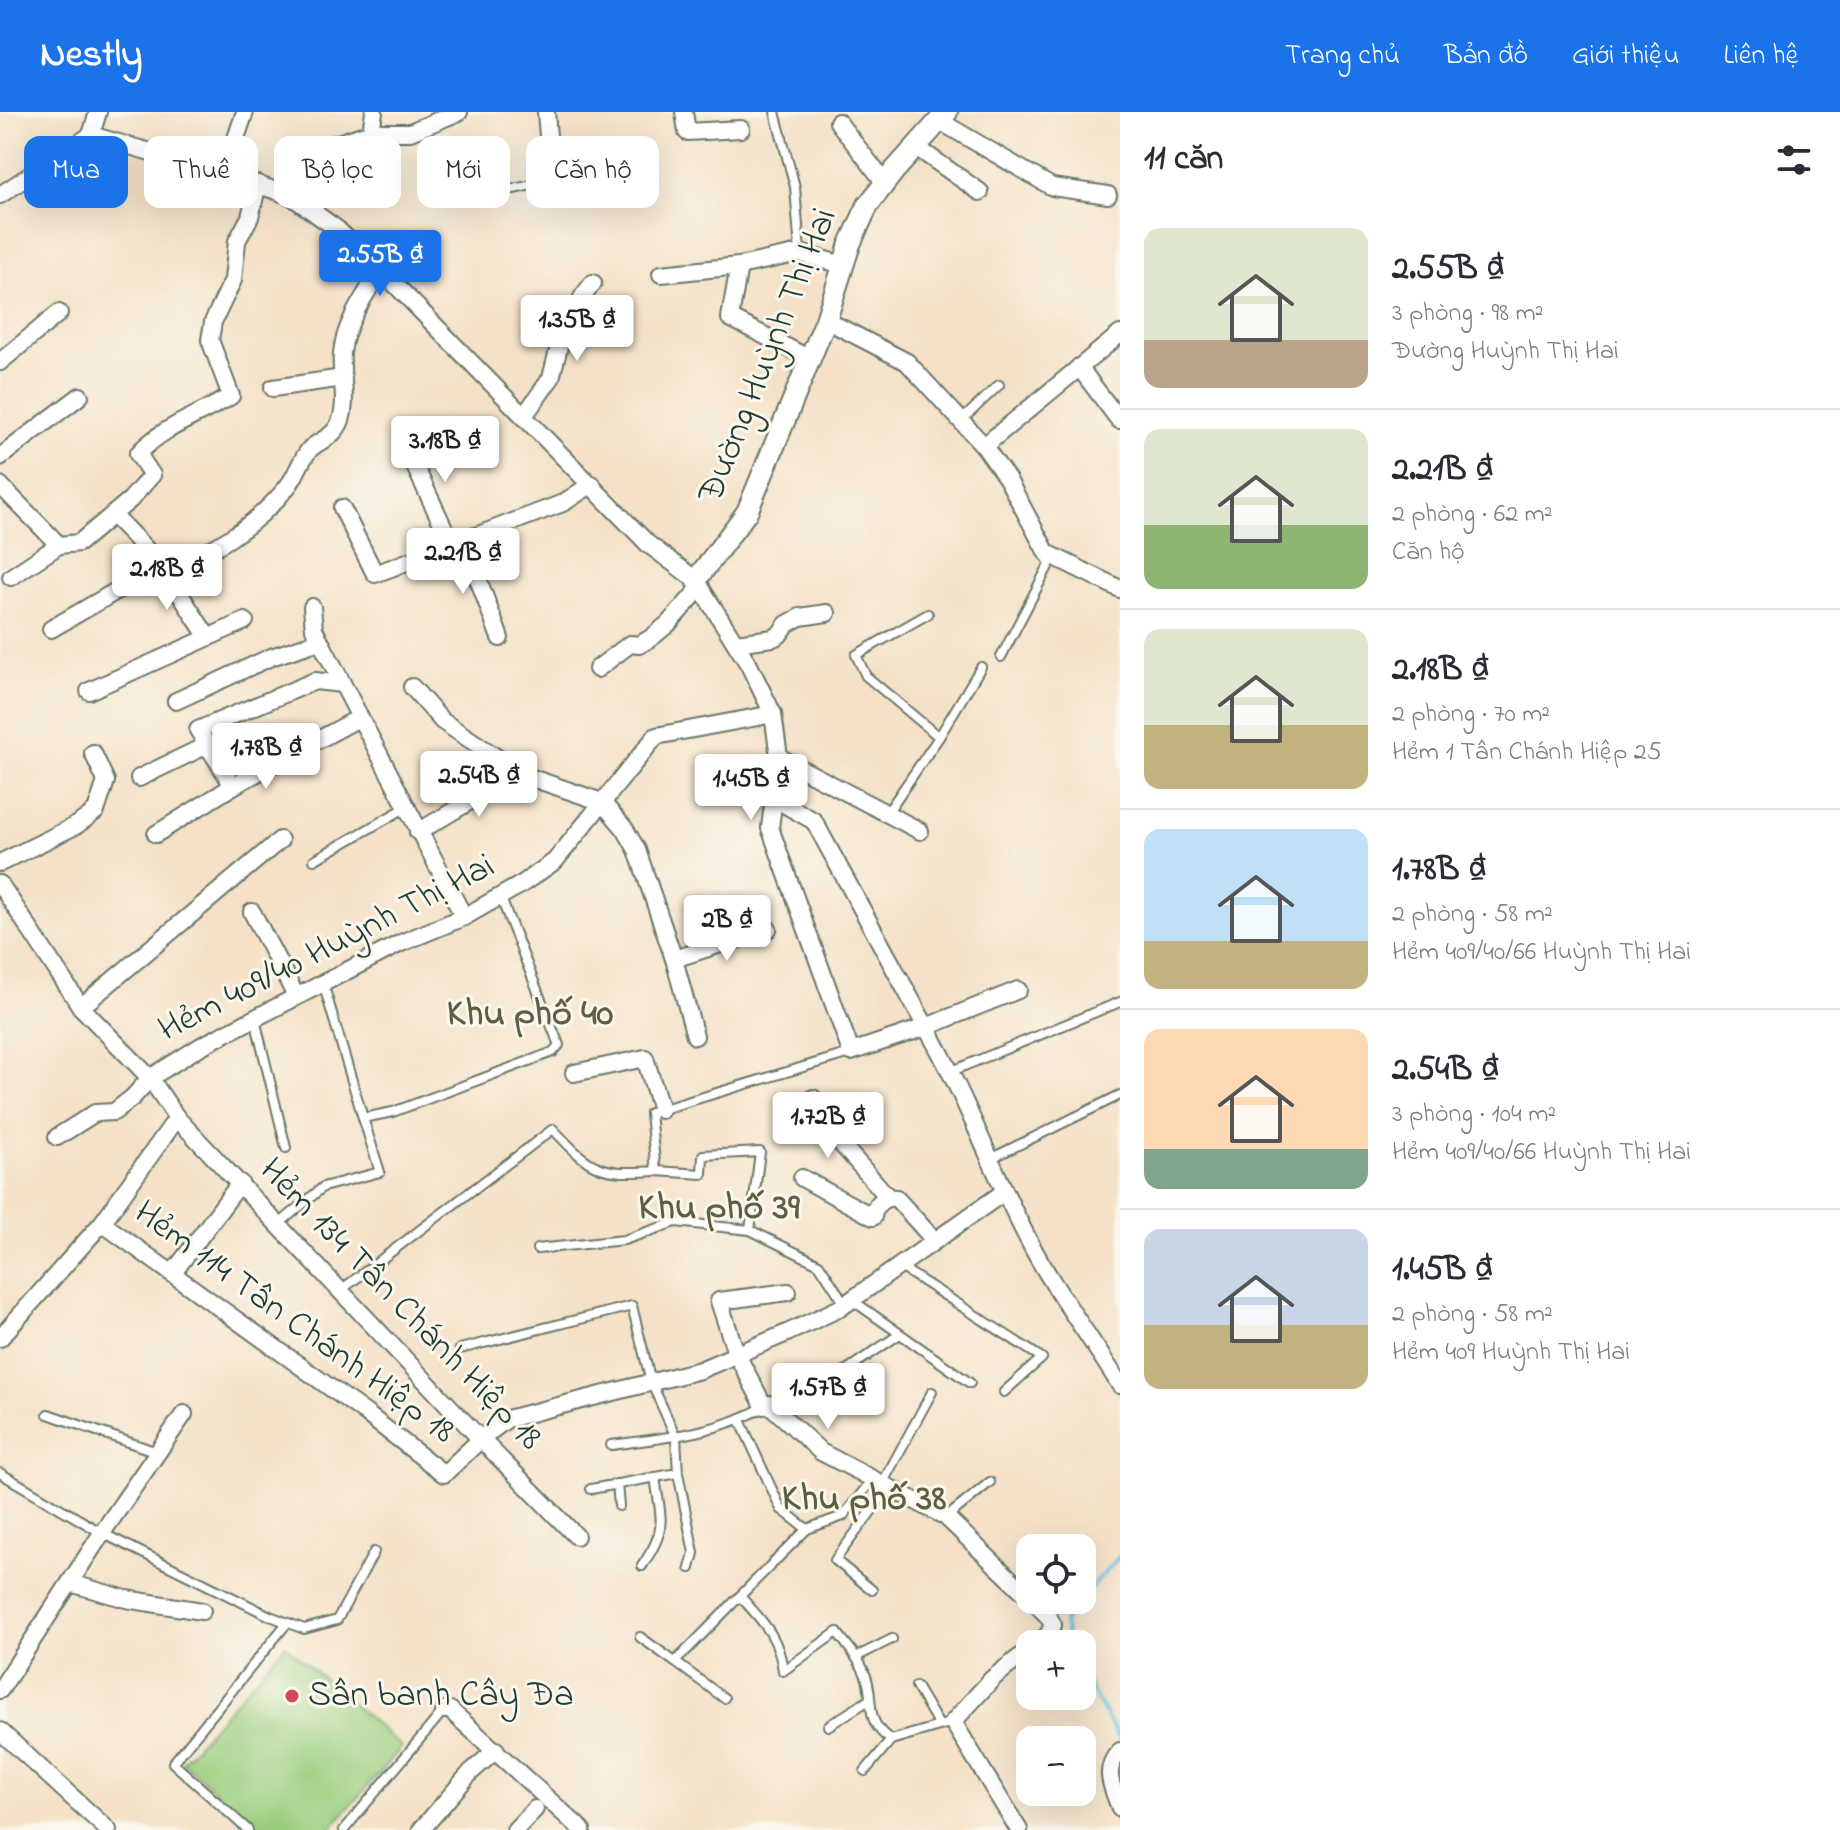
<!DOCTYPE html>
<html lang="vi">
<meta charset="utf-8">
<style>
:root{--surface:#fff;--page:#f2f2f3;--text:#2b2b33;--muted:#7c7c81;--line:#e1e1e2;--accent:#1a73e8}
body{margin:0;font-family:"Indie Flower",sans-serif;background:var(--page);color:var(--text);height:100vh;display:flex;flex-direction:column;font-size:30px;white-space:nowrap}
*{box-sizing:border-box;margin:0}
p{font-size:26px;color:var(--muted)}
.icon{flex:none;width:44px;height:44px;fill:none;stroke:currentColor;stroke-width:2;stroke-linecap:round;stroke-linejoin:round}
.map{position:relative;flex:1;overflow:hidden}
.side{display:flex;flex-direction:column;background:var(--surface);width:720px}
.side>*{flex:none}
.hud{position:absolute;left:24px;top:24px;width:760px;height:72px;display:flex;gap:16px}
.buttons{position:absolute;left:1016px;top:1422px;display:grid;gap:16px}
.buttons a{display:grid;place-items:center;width:80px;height:80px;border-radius:16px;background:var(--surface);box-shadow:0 8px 32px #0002;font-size:40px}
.price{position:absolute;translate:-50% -68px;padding:0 18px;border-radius:8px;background:#fff;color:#222;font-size:26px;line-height:52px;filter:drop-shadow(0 2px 4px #0008)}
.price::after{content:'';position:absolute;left:50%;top:48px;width:24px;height:18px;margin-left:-12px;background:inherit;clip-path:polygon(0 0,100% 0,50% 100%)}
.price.selected{background:var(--accent);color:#fff}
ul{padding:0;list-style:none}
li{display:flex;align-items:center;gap:24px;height:200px;padding:0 24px}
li+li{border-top:2px solid var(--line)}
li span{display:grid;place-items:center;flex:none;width:224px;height:160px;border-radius:16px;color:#555}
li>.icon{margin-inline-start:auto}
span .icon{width:96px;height:96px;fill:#fffc;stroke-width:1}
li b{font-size:34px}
h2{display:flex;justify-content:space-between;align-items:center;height:96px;padding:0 24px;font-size:34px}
.chip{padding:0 28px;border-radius:16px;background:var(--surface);box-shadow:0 8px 32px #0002;font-size:28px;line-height:72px}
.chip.selected{background:var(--accent);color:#fff}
header{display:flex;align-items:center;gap:48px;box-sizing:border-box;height:112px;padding:0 40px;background:var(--accent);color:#fff}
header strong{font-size:38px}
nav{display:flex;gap:44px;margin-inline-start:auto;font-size:28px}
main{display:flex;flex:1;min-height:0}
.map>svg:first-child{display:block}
.park{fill:#99cd7d;stroke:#5c8558;stroke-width:2}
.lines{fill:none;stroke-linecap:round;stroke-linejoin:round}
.stream{stroke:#63c4e1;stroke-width:4}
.service-casing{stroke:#6a7667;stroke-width:12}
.minor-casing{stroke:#6a7667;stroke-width:20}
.tertiary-casing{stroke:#6a7667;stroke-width:24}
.service{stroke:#fff;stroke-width:8}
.minor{stroke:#fff;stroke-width:16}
.tertiary{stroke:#fff;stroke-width:20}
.poi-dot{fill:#d1495b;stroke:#fbf7ec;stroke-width:3}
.labels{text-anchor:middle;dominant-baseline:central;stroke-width:6;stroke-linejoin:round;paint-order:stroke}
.street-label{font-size:36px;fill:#1f3d34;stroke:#fbf7ec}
.poi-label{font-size:36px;fill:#1f3d34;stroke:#fbf7ec;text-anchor:start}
.neighbourhood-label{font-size:38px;font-weight:bold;fill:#5d5f43;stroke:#fbf7ec}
</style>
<header>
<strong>Nestly</strong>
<nav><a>Trang chủ</a><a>Bản đồ</a><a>Giới thiệu</a><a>Liên hệ</a></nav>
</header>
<main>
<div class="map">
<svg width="1120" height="1718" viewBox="0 0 1120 1718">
<rect width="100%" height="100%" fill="#fbf7ec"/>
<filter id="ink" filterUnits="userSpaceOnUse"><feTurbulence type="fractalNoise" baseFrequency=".0125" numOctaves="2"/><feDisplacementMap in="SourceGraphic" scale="16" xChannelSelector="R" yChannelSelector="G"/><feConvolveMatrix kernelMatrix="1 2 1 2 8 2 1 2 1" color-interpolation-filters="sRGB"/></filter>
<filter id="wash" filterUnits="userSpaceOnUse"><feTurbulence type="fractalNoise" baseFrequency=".006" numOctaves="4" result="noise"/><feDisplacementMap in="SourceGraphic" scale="32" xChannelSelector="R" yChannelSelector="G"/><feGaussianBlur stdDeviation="1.8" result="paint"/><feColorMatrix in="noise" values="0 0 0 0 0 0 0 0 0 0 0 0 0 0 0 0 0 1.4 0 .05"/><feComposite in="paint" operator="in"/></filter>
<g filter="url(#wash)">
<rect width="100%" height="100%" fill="#f4e1c7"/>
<polygon class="park" points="285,1533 402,1635 329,1718 260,1718 182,1650"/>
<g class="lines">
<g class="stream">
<polyline points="1082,1486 1120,1444"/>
<polyline points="1068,1532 1064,1510 1080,1488"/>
<polyline points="1082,1561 1120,1628"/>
</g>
</g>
</g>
<g filter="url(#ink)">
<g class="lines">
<g class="service-casing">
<g id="service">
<polyline points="775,0 795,75 800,140"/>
<polyline points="486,83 551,69"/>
<polyline points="961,309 999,273"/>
<polyline points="928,502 856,543 866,564 939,625"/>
<polyline points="1001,545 1049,453 1047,442"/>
<polyline points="887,701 939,625 981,555"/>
<polyline points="314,748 405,696"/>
<polyline points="323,871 363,1006"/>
<polyline points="255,907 286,1036"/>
<polyline points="952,959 1120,890"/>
<polyline points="992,1046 1120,983"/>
<polyline points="656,1059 702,1062 703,1043 760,1040 750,1118"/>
<polyline points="279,1112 323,1075 380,1060 363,1006 393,1000 553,940 559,933 500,784"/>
<polyline points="537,1137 624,1128 676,1110 750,1118 819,1152 845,1192"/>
<polyline points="899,1154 1042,1246 1004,1280"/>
<path d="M341,1178L553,1017C591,1058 600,1063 656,1059L650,1001L850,941"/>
<polyline points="852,1188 970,1271"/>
<polyline points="460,1237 632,1194 651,1270 676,1325 678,1361 694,1441 690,1456"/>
<polyline points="769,1292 833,1267 900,1222"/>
<polyline points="48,1302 157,1340"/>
<polyline points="740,1308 781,1397 807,1417"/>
<path d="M611,1333C664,1326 718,1321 764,1295"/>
<polyline points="0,1361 102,1421 270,1504 304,1517 337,1508 374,1440"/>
<polyline points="617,1372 619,1394"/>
<polyline points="882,1372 932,1280"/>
<polyline points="591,1377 678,1361"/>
<polyline points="947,1405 990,1370"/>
<path d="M642,1454C668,1416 661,1409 655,1365"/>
<polyline points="872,1478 835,1448 889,1376"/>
<polyline points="740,1484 807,1417 843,1404 873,1367"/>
<polyline points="640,1525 675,1550"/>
<polyline points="856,1545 892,1527"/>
<polyline points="916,1574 939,1613"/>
<path d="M724,1586L675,1550L740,1484C762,1509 779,1524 783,1559L837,1520C847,1534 860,1547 866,1564C875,1589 863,1609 891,1628"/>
<polyline points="828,1614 869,1588"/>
<polyline points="865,1659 891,1628 953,1610"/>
<polyline points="248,1718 173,1651 287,1511"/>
<polyline points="344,1718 444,1598"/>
</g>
</g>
<g class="minor-casing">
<g id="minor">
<polyline points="546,0 553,83"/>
<polyline points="684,0 687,20 741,17"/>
<polyline points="938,8 1052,75 1108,83"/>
<polyline points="838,10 885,71"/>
<polyline points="371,20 374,0"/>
<polyline points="91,23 98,0"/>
<polyline points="916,35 980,80"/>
<polyline points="224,61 245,0"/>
<path d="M0,83L91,23L224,61L291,84L337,117L381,158L648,432L696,468L749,553L773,602L779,645L770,716L851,940L926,915C966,983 991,1057 1028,1127C1054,1178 1090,1224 1120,1273"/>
<polyline points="314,99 332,33 371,20 410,20 459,0"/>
<polyline points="739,154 730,206 810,247"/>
<polyline points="661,162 739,154 800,141 843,153"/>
<polyline points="826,208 907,250 984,334 1008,368 1047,441 1120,477"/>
<polyline points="0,250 59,201"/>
<polyline points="1079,255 1119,308"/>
<polyline points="273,276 343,266"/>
<polyline points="524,304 551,266 561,227 583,184 593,171"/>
<polyline points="403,329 452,433"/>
<polyline points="984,334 1120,222"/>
<polyline points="0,345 80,284"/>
<path d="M0,373L59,433L79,431L130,388L152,363L138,342C163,314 199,304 231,284L210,228L213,210L233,168L237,129L250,105L258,72"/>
<polyline points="342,396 375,462 563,391 592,372"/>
<polyline points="113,403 161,453 207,524"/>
<polyline points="464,429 500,526"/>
<polyline points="11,465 59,433"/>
<polyline points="312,495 314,517 464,805"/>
<path d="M51,517L161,453C206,450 260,409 288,374C297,363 300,348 310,337C321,327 335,325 341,308C348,287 340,262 342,241C345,211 365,183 381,158"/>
<polyline points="736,531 773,526 779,523 787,512 800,505 827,501"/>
<polyline points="597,557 630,532 639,533 651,526 668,512 701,475"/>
<polyline points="412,575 442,609 523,663 602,690 625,717 637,738 674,847 695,924"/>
<polyline points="89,579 245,509"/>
<polyline points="176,589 271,545 320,529"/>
<polyline points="779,645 920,719"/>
<polyline points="139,666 207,633"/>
<polyline points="233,674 198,618 315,569 342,572"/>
<polyline points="775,687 814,709 926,915 1018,878"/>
<polyline points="418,720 519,660"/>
<polyline points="156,722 233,674 359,606"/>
<polyline points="0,751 77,713 96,699 106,669 93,641"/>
<polyline points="0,772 81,895 150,966 177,1006 468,1314 576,1424"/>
<polyline points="252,800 296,884"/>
<polyline points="674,847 768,817"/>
<polyline points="81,895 280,728"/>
<polyline points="574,961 645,946 661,998"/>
<polyline points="813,986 820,1008 888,1085"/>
<polyline points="57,1025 95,1001 114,1000 133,985 150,966 201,934 401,831 464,805 522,772 555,749 656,624 773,602"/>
<path d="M802,1066L873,1105C875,1092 883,1084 896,1086L934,1128"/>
<polyline points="102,1111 364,1300 444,1362 482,1326 507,1307 700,1258 787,1221 840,1196 1004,1080"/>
<polyline points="173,1161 240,1071"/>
<polyline points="788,1180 719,1189 736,1241 764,1294 769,1292 821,1340 946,1405 1030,1486"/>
<polyline points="0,1226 102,1111 177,1006"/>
<polyline points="70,1471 126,1487 202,1499"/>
<polyline points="1032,1488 1048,1504 1053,1513 1048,1523 1036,1532"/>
<polyline points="0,1578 102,1421 184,1302"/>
<polyline points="444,1598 450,1598 582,1718"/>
<polyline points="0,1619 108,1718"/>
<path d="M1120,1639C1102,1657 1112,1675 1120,1696"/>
<polyline points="421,1718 471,1660 496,1638"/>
<polyline points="515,1718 535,1697"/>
<polyline points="1019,1718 953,1610 993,1566 1030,1537"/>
</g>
</g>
<g class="tertiary-casing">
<polyline id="tertiary" points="696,468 747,400 826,208 850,132 868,93 895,58 947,0"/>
</g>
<use href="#service" class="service"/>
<use href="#minor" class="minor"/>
<use href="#tertiary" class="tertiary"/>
</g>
</g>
<circle class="poi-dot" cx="292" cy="1584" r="8"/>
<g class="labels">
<g class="street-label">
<text transform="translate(769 244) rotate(-68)">Đường Huỳnh Thị Hai</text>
<text transform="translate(327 837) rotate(-27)">Hẻm 409/40 Huỳnh Thị Hai</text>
<text transform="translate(400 1193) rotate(46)">Hẻm 134 Tân Chánh Hiệp 18</text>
<text transform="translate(294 1211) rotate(36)">Hẻm 114 Tân Chánh Hiệp 18</text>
</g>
<g class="poi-label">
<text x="308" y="1584">Sân banh Cây Đa</text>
</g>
<g class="neighbourhood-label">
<text x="530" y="903">Khu phố 40</text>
<text x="719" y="1097">Khu phố 39</text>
<text x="864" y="1388">Khu phố 38</text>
</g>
</g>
</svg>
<div class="buttons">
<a><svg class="icon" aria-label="locate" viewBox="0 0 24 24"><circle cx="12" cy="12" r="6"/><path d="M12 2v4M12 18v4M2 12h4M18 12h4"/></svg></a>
<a>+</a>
<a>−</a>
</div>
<b class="price selected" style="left:380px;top:186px">2.55B ₫</b>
<b class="price" style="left:577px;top:251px">1.35B ₫</b>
<b class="price" style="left:445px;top:372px">3.18B ₫</b>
<b class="price" style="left:463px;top:484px">2.21B ₫</b>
<b class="price" style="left:167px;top:500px">2.18B ₫</b>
<b class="price" style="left:266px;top:679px">1.78B ₫</b>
<b class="price" style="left:479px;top:707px">2.54B ₫</b>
<b class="price" style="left:751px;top:710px">1.45B ₫</b>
<b class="price" style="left:727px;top:851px">2B ₫</b>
<b class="price" style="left:828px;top:1048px">1.72B ₫</b>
<b class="price" style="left:828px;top:1319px">1.57B ₫</b>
<div class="hud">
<a class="chip selected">Mua</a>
<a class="chip">Thuê</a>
<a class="chip">Bộ lọc</a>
<a class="chip">Mới</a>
<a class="chip">Căn hộ</a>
</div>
</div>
<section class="side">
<h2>11 căn<svg class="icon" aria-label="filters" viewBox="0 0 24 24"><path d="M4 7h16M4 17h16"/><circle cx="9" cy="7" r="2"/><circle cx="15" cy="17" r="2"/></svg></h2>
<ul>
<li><span style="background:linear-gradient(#dfe7d0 70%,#b9a48a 0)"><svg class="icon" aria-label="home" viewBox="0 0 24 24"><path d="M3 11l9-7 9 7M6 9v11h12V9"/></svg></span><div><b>2.55B ₫</b><p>3 phòng · 98 m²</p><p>Đường Huỳnh Thị Hai</p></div></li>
<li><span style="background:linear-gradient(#dfe7d0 60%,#8fb573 0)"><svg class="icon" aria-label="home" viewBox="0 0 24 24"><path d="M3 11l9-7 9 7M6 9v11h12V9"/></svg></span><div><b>2.21B ₫</b><p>2 phòng · 62 m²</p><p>Căn hộ</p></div></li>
<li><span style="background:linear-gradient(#dfe7d0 60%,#c2b280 0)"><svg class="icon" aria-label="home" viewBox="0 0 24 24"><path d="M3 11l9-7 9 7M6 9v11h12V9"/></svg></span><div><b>2.18B ₫</b><p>2 phòng · 70 m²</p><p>Hẻm 1 Tân Chánh Hiệp 25</p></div></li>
<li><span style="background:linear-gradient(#bfe0f5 70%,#c2b280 0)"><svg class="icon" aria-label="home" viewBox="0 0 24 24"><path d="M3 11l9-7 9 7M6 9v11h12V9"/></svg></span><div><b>1.78B ₫</b><p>2 phòng · 58 m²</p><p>Hẻm 409/40/66 Huỳnh Thị Hai</p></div></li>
<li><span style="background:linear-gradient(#ffd9b3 75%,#7fa58c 0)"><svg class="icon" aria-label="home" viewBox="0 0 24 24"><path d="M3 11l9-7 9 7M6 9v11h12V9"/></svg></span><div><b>2.54B ₫</b><p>3 phòng · 104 m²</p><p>Hẻm 409/40/66 Huỳnh Thị Hai</p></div></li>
<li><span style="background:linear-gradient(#c9d6e8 60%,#c2b280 0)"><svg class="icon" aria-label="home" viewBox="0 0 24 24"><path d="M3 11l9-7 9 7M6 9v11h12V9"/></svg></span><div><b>1.45B ₫</b><p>2 phòng · 58 m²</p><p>Hẻm 409 Huỳnh Thị Hai</p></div></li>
</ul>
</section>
</main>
